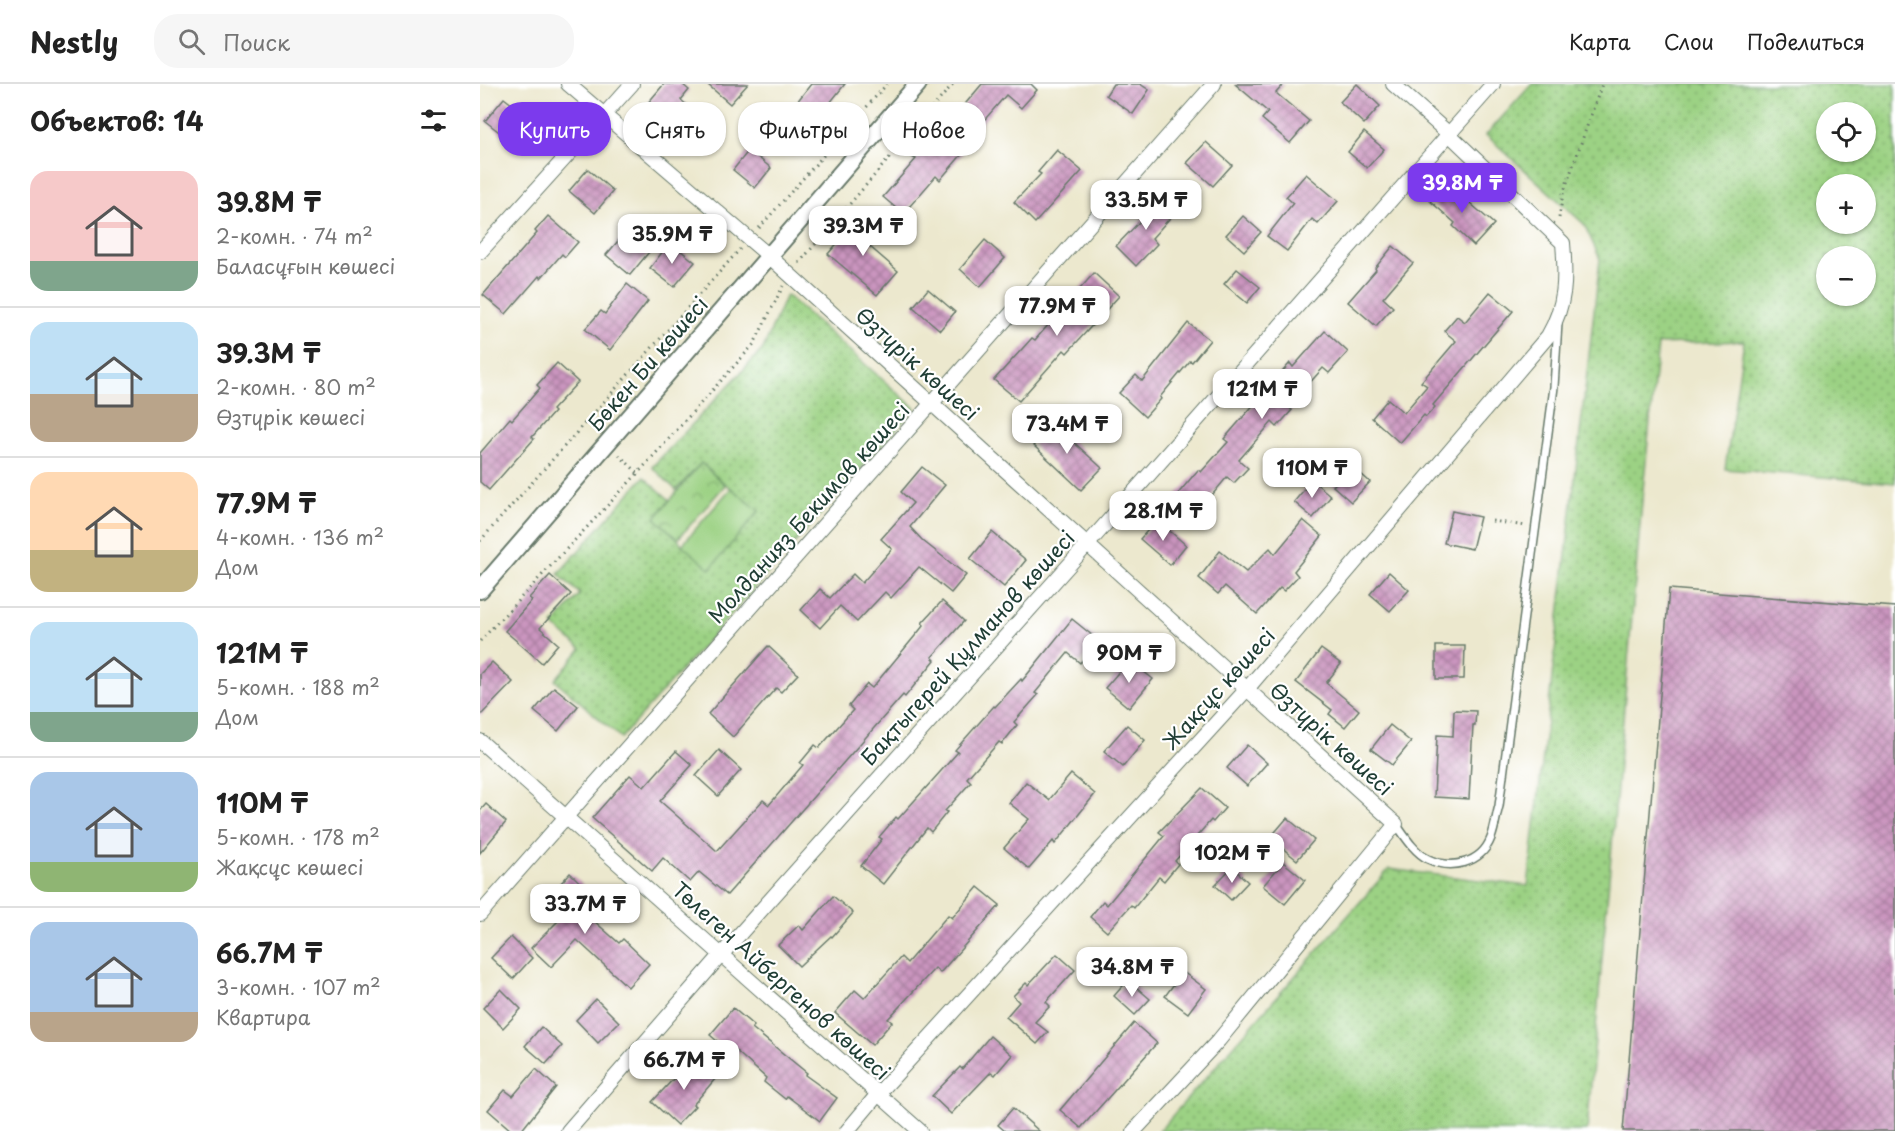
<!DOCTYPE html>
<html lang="ru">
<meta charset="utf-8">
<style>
:root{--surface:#fff;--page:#f6f6f6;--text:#222;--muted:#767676;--line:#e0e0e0;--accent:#7c3aed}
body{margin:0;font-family:"Playpen Sans",sans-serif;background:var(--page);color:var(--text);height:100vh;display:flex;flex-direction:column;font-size:22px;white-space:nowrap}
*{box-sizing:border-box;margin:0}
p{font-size:20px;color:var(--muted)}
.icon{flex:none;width:33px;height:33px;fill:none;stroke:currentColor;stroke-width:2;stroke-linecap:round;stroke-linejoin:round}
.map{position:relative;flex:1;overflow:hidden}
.panel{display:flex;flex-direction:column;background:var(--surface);width:480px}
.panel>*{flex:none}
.hud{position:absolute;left:18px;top:18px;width:570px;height:54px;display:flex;gap:12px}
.controls{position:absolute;left:1336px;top:18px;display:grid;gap:12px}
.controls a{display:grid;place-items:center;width:60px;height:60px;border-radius:50%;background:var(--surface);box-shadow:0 2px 4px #0004;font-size:30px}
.price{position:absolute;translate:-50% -51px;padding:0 14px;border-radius:12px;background:#fff;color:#222;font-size:20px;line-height:39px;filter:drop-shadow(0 2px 3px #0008)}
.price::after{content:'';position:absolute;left:50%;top:36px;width:18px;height:14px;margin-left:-9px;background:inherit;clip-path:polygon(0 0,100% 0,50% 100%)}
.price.on{background:var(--accent);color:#fff}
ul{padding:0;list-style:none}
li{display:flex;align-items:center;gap:18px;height:150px;padding:0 30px}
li+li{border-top:2px solid var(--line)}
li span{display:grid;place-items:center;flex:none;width:168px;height:120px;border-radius:18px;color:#555}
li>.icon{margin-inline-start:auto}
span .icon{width:72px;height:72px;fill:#fffc;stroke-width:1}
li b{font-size:26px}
h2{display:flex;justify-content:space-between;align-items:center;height:72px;padding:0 30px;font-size:26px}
.tag{padding:0 21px;border-radius:24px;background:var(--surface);box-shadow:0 2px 4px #0004;font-size:21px;line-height:54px}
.tag.on{background:var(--accent);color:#fff}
header{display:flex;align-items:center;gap:36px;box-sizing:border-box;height:84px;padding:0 30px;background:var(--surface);border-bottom:2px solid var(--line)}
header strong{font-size:28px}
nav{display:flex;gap:33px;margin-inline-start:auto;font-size:21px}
.search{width:420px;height:54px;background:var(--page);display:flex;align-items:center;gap:15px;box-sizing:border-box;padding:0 21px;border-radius:24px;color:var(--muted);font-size:22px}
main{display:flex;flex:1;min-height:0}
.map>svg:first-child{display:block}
.grass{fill:url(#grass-dots);stroke:#5e885c;stroke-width:1.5;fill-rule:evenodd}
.park{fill:url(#park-crowns);stroke:#5e885c;stroke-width:1.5}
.pitch{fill:#9cd284;stroke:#5e885c;stroke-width:1.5}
.building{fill:url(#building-cross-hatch)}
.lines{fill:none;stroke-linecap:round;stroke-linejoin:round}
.service-casing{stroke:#67796a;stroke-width:10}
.minor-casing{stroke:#67796a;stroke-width:16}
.tertiary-casing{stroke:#67796a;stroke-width:20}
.path{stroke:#67796a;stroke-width:3;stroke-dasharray:1.5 4.5;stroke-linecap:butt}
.service{stroke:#fff;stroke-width:7}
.minor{stroke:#fff;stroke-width:14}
.tertiary{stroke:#fff;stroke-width:16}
.labels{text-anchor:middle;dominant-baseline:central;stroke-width:4.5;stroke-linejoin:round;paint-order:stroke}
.street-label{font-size:21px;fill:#1f3d34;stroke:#fff}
</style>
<header>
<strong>Nestly</strong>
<div class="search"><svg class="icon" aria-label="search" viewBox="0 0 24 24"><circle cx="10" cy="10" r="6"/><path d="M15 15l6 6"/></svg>Поиск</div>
<nav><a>Карта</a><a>Слои</a><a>Поделиться</a></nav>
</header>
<main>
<section class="panel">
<h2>Объектов: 14<svg class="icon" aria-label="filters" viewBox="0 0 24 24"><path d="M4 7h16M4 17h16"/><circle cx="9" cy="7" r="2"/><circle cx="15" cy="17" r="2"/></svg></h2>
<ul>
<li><span style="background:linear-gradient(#f6c9c9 75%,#7fa58c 0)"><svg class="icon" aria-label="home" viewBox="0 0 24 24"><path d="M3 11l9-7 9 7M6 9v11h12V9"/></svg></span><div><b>39.8M ₸</b><p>2-комн. · 74 m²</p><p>Баласұғын көшесі</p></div></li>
<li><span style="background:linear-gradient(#bfe0f5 60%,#b9a48a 0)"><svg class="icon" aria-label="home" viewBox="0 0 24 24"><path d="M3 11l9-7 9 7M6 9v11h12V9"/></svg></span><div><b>39.3M ₸</b><p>2-комн. · 80 m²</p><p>Өзтүрік көшесі</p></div></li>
<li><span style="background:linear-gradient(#ffd9b3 65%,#c2b280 0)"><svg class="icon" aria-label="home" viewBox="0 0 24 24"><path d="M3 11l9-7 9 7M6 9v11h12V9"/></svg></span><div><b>77.9M ₸</b><p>4-комн. · 136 m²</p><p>Дом</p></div></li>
<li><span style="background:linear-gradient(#bfe0f5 75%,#7fa58c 0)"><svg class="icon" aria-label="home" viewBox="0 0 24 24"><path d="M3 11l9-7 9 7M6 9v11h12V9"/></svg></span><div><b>121M ₸</b><p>5-комн. · 188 m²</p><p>Дом</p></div></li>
<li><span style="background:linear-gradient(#a9c7e8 75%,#8fb573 0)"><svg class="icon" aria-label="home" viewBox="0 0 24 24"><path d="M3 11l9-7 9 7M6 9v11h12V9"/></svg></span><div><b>110M ₸</b><p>5-комн. · 178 m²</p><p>Жақсұс көшесі</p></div></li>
<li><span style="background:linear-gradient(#a9c7e8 75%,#b9a48a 0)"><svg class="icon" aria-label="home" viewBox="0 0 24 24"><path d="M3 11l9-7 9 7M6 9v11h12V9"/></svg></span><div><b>66.7M ₸</b><p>3-комн. · 107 m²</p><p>Квартира</p></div></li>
</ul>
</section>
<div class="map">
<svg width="1415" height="1047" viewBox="0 0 1415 1047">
<defs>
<pattern id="grass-dots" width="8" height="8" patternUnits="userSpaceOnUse" patternTransform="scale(1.5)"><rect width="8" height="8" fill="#9cd284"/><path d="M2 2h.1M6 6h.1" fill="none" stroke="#7fac6d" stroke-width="1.8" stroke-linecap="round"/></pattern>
<pattern id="park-crowns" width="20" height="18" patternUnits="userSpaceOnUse" patternTransform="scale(1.5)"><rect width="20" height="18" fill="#9cd284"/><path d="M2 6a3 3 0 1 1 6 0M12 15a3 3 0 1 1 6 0" fill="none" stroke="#7fac6d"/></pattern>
<pattern id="building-cross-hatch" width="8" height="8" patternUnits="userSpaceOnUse" patternTransform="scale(1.5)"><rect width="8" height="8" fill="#cb95bf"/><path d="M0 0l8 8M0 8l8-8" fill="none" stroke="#a47b9c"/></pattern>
</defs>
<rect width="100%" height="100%" fill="#fff"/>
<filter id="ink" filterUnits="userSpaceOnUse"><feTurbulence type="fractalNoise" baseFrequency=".0167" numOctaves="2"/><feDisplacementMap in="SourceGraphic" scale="12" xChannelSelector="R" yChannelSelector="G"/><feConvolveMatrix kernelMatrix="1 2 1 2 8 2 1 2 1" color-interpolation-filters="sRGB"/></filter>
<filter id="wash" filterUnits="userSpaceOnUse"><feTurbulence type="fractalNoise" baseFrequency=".008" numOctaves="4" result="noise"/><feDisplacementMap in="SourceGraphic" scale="24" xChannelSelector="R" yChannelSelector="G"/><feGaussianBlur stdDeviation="1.35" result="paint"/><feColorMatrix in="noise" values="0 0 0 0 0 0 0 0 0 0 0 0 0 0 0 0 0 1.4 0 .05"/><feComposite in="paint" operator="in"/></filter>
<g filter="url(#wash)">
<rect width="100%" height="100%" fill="#ece8ce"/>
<g class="grass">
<path d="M1052,0H1415V399L1245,385L1264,257L1178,260L1163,406L1107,1047H679L909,785L1048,802L1120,175L1104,140L1006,51ZM1347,28H1386V68H1347ZM1347,100H1386V140H1347ZM1347,172H1386V212H1347Z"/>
<path d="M306,211L435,324L141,654L75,596L101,565L73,541L100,510L78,490L164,393L190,416L175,434L198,455L202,461L279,427C260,411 240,397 221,379L196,406L172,383L283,265Z"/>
</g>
<path class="park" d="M221,379L245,401L198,455L175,434C191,416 205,397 221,379Z"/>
<polygon class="pitch" points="251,404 279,427 230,485 202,461"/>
<g id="blocks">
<g class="building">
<polygon points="184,0 202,0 209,6 201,16 222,34 203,56 188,43 190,40 167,20"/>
<polygon points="227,0 268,0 250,20"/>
<polygon points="331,0 365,0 311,68 291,51"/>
<polygon points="502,0 551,0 557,6 541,24 526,11 500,41 481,25"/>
<polygon points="633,0 660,0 669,6 653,30 626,11"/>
<polygon points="755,0 804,0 796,9 829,37 810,59 782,35 788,28"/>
<polygon points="877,0 900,22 884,40 860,18"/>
<polygon points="24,14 51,35 32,58 5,37"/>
<polygon points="454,46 483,69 460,96 456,92 423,130 403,113 436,75 432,73"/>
<polygon points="884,48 904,65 887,84 868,68"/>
<polygon points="726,58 752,81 733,102 707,79"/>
<polygon points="269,66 291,84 275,104 253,86"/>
<polygon points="577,66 602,87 555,139 534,118 561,90 558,88"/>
<polygon points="108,85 133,107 115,129 89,107"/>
<polygon points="826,90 858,117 838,140 832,135 807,167 787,152 813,119 806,113"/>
<polygon points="967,99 1014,140 994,162 973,142 975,139 950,117"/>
<polygon points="680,110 697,126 672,154 677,160 656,182 636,162 663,134 661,132"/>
<polygon points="68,132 98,158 85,173 82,170 61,194 59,192 26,230 3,211 57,149 55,147"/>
<polygon points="381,132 401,149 389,162 418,187 397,211 348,170"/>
<polygon points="763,132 781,148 764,167 746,151"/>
<polygon points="145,149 169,168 150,191 126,171"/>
<polygon points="505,156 525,174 500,203 480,185"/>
<polygon points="190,158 215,178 194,203 170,184"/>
<polygon points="913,162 933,179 903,214 913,223 896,242 868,218 896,186 895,184"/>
<polygon points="757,185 780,203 767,219 744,200"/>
<polygon points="614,189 639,212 587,269 584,266 539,317 514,296 552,254 555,256"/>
<polygon points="147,200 168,217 130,266 105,245 121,227 125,230"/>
<polygon points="448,205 475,228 460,246 433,223"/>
<polygon points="1010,208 1033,227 953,321 955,323 946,333 944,331 920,359 892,334 908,315 924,329 947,302 941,298 976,257 964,247 977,232 985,238"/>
<polygon points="708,239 730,256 712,278 710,277 680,313 681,315 665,333 639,309 656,291 662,297"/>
<polygon points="845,247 868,268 849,289 843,284 808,323 812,326 797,343 792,338 759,376 768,384 754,399 747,393 718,428 697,411 718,386 721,388 748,358 744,355 810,279 813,283"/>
<polygon points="77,279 98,298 72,326 74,328 52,353 54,355 9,406 0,398 0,369 30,334 32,336 60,304 57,301"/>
<polygon points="576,336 592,351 589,354 622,384 601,406 553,361"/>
<polygon points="872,382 890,398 871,418 853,402"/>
<polygon points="442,383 465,401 430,443 443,457 486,491 471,509 439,483 411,514 405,508 377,538 360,522 340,544 321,526 340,505 350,514 373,490 382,499 412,465 401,455 433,419 421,408"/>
<polygon points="832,396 851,412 833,434 814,418"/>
<polygon points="972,427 1000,433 992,465 964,459"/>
<polygon points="677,436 706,461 690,481 660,455"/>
<polygon points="823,436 842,452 814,487 818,492 804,507 800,504 777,530 745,502 738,510 719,494 740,467 766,488 790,464 795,470"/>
<polygon points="512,448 546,476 524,503 490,475"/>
<polygon points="909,488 929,506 910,527 890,510"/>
<polygon points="70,491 91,510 60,544 78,560 62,579 25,547 52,516 49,514"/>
<polygon points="1189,505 1415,523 1415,1047 1143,1047"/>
<polygon points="462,517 484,537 452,573 455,576 425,613 423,611 247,811 219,788 210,798 183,774 172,787 112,734 150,691 164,703 196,667 212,681 180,717 237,767 283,716 289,721 323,681 320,679 335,661 339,664 373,626 369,622 387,600 392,604 444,541 442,539"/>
<polygon points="592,535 618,556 600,579 588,569 555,609 558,611 534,638 537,641 522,660 519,658 487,694 491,698 465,727 467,728 451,748 447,744 403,800 381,782 402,755 399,753 416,733 418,735 478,668 475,666 514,622 515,623 541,595 542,597"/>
<polygon points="288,562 318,590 301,608 296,604 253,653 228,630"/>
<polygon points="956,562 985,562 984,595 956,595"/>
<polygon points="841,565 861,580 846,599 879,626 865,643 849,630 852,626 816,598"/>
<polygon points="649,576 673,595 649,624 625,604"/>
<polygon points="12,578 33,598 0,632 0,590"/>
<polygon points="74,603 98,622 78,647 54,627"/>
<polygon points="974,626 996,627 995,641 993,641 989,715 954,713 957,651 973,652"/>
<polygon points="647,641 665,656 643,683 624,667"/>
<polygon points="910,641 931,658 912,681 891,665"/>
<polygon points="767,661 787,679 767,702 747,684"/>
<polygon points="239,666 261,686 238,712 216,692"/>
<polygon points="591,690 615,710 575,760 573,757 549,785 524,764 549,735 529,719 546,698 569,716"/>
<polygon points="722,704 745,724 733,738 731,736 695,777 698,780 684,797 679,793 654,824 651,821 627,848 610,833 623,817 627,821 684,752 679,748"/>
<polygon points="6,720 26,738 0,769 0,727"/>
<polygon points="807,734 834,756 817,776 790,754"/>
<polygon points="803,778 825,796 805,820 783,802"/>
<polygon points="752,783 768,798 751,816 735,801"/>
<polygon points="90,789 109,807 96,821 139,859 143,855 169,880 148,903 97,856 71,883 51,864 78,837 61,821"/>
<polygon points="498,803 520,821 460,889 455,884 408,935 412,938 392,961 355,929 375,906 384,914 421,873 427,879 468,831 472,834"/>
<polygon points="353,812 373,829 352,853 351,852 319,882 298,861 319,841 323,846"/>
<polygon points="31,853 52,874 33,895 11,874"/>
<polygon points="577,870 595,886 566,918 570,922 555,938 568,948 557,960 526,933 539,918 533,912 546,899 548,901"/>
<polygon points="703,888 726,905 708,929 685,912"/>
<polygon points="648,896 670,915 655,931 634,912"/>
<polygon points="21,905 41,925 23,944 3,924"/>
<polygon points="116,915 139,938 118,959 96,936"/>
<polygon points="253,924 274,942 272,944 327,989 325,991 357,1014 340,1037 307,1012 305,1015 284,998 286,994 254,965 251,969 230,951"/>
<polygon points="654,939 677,959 601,1044 580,1026"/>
<polygon points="61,943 82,962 66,980 45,962"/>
<polygon points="510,952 532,971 515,991 511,988 471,1030 452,1012 480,983 482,985"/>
<polygon points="210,973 235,995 213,1021 215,1022 197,1041 172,1018 197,991 195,989"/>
<polygon points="56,985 76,1003 41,1047 32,1047 8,1026 25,1006 33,1012"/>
<polygon points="533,1024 559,1047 525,1047 518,1041"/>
</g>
</g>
</g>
<g filter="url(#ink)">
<use href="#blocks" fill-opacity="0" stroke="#67796a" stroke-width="1.5"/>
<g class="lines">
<g class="service-casing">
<path id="service" d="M916,740C924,751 934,768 948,775C971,786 1001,780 1011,754C1015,744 1016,732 1019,722L1074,303L1078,239"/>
</g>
<g class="minor-casing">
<g id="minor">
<polyline points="88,0 289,172 916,740 739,956 654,1047"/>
<polyline points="0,168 152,0"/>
<polyline points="0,657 440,1047"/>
<polyline points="0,830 734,0"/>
<polyline points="88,1047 242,870 615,452 1013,0"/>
<path d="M367,1047L398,1010L767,605L1068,252C1086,221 1086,194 1083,159L969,50L913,0"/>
</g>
</g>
<g class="tertiary-casing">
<polyline id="tertiary" points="0,506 438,0"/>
</g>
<g class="path">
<polyline points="1079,134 1083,110 1122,0"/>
<polyline points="279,144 407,0"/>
<polyline points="319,179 473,0"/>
<polyline points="139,371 158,389"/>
<polyline points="1012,437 1046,442"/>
<polyline points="0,457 260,165"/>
<polyline points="0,557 158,389 274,260 303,202"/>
</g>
<use href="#service" class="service"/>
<use href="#minor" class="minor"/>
<use href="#tertiary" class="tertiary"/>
</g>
</g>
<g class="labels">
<g class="street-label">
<text transform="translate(167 279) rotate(-49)">Бөкен Би көшесі</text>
<text transform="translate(438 279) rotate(42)">Өзтүрік көшесі</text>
<text transform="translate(328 428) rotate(-48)">Молданияз Бекимов көшесі</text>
<text transform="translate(487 563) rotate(-48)">Бақтыгерей Құлманов көшесі</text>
<text transform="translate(738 604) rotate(-48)">Жақсұс көшесі</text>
<text transform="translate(852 654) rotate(42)">Өзтүрік көшесі</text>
<text transform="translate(302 896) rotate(42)">Төлеген Айбергенов көшесі</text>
</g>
</g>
</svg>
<div class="controls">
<a><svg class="icon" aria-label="locate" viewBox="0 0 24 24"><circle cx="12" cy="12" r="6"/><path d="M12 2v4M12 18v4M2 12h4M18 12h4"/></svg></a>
<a>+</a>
<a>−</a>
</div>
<b class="price on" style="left:982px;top:130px">39.8M ₸</b>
<b class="price" style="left:666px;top:147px">33.5M ₸</b>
<b class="price" style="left:383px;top:173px">39.3M ₸</b>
<b class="price" style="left:192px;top:181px">35.9M ₸</b>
<b class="price" style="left:577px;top:253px">77.9M ₸</b>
<b class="price" style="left:782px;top:336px">121M ₸</b>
<b class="price" style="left:587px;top:371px">73.4M ₸</b>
<b class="price" style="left:832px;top:415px">110M ₸</b>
<b class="price" style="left:683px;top:458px">28.1M ₸</b>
<b class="price" style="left:649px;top:600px">90M ₸</b>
<b class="price" style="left:752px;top:800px">102M ₸</b>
<b class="price" style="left:105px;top:851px">33.7M ₸</b>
<b class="price" style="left:652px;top:914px">34.8M ₸</b>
<b class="price" style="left:204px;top:1007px">66.7M ₸</b>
<div class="hud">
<a class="tag on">Купить</a>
<a class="tag">Снять</a>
<a class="tag">Фильтры</a>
<a class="tag">Новое</a>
</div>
</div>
</main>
